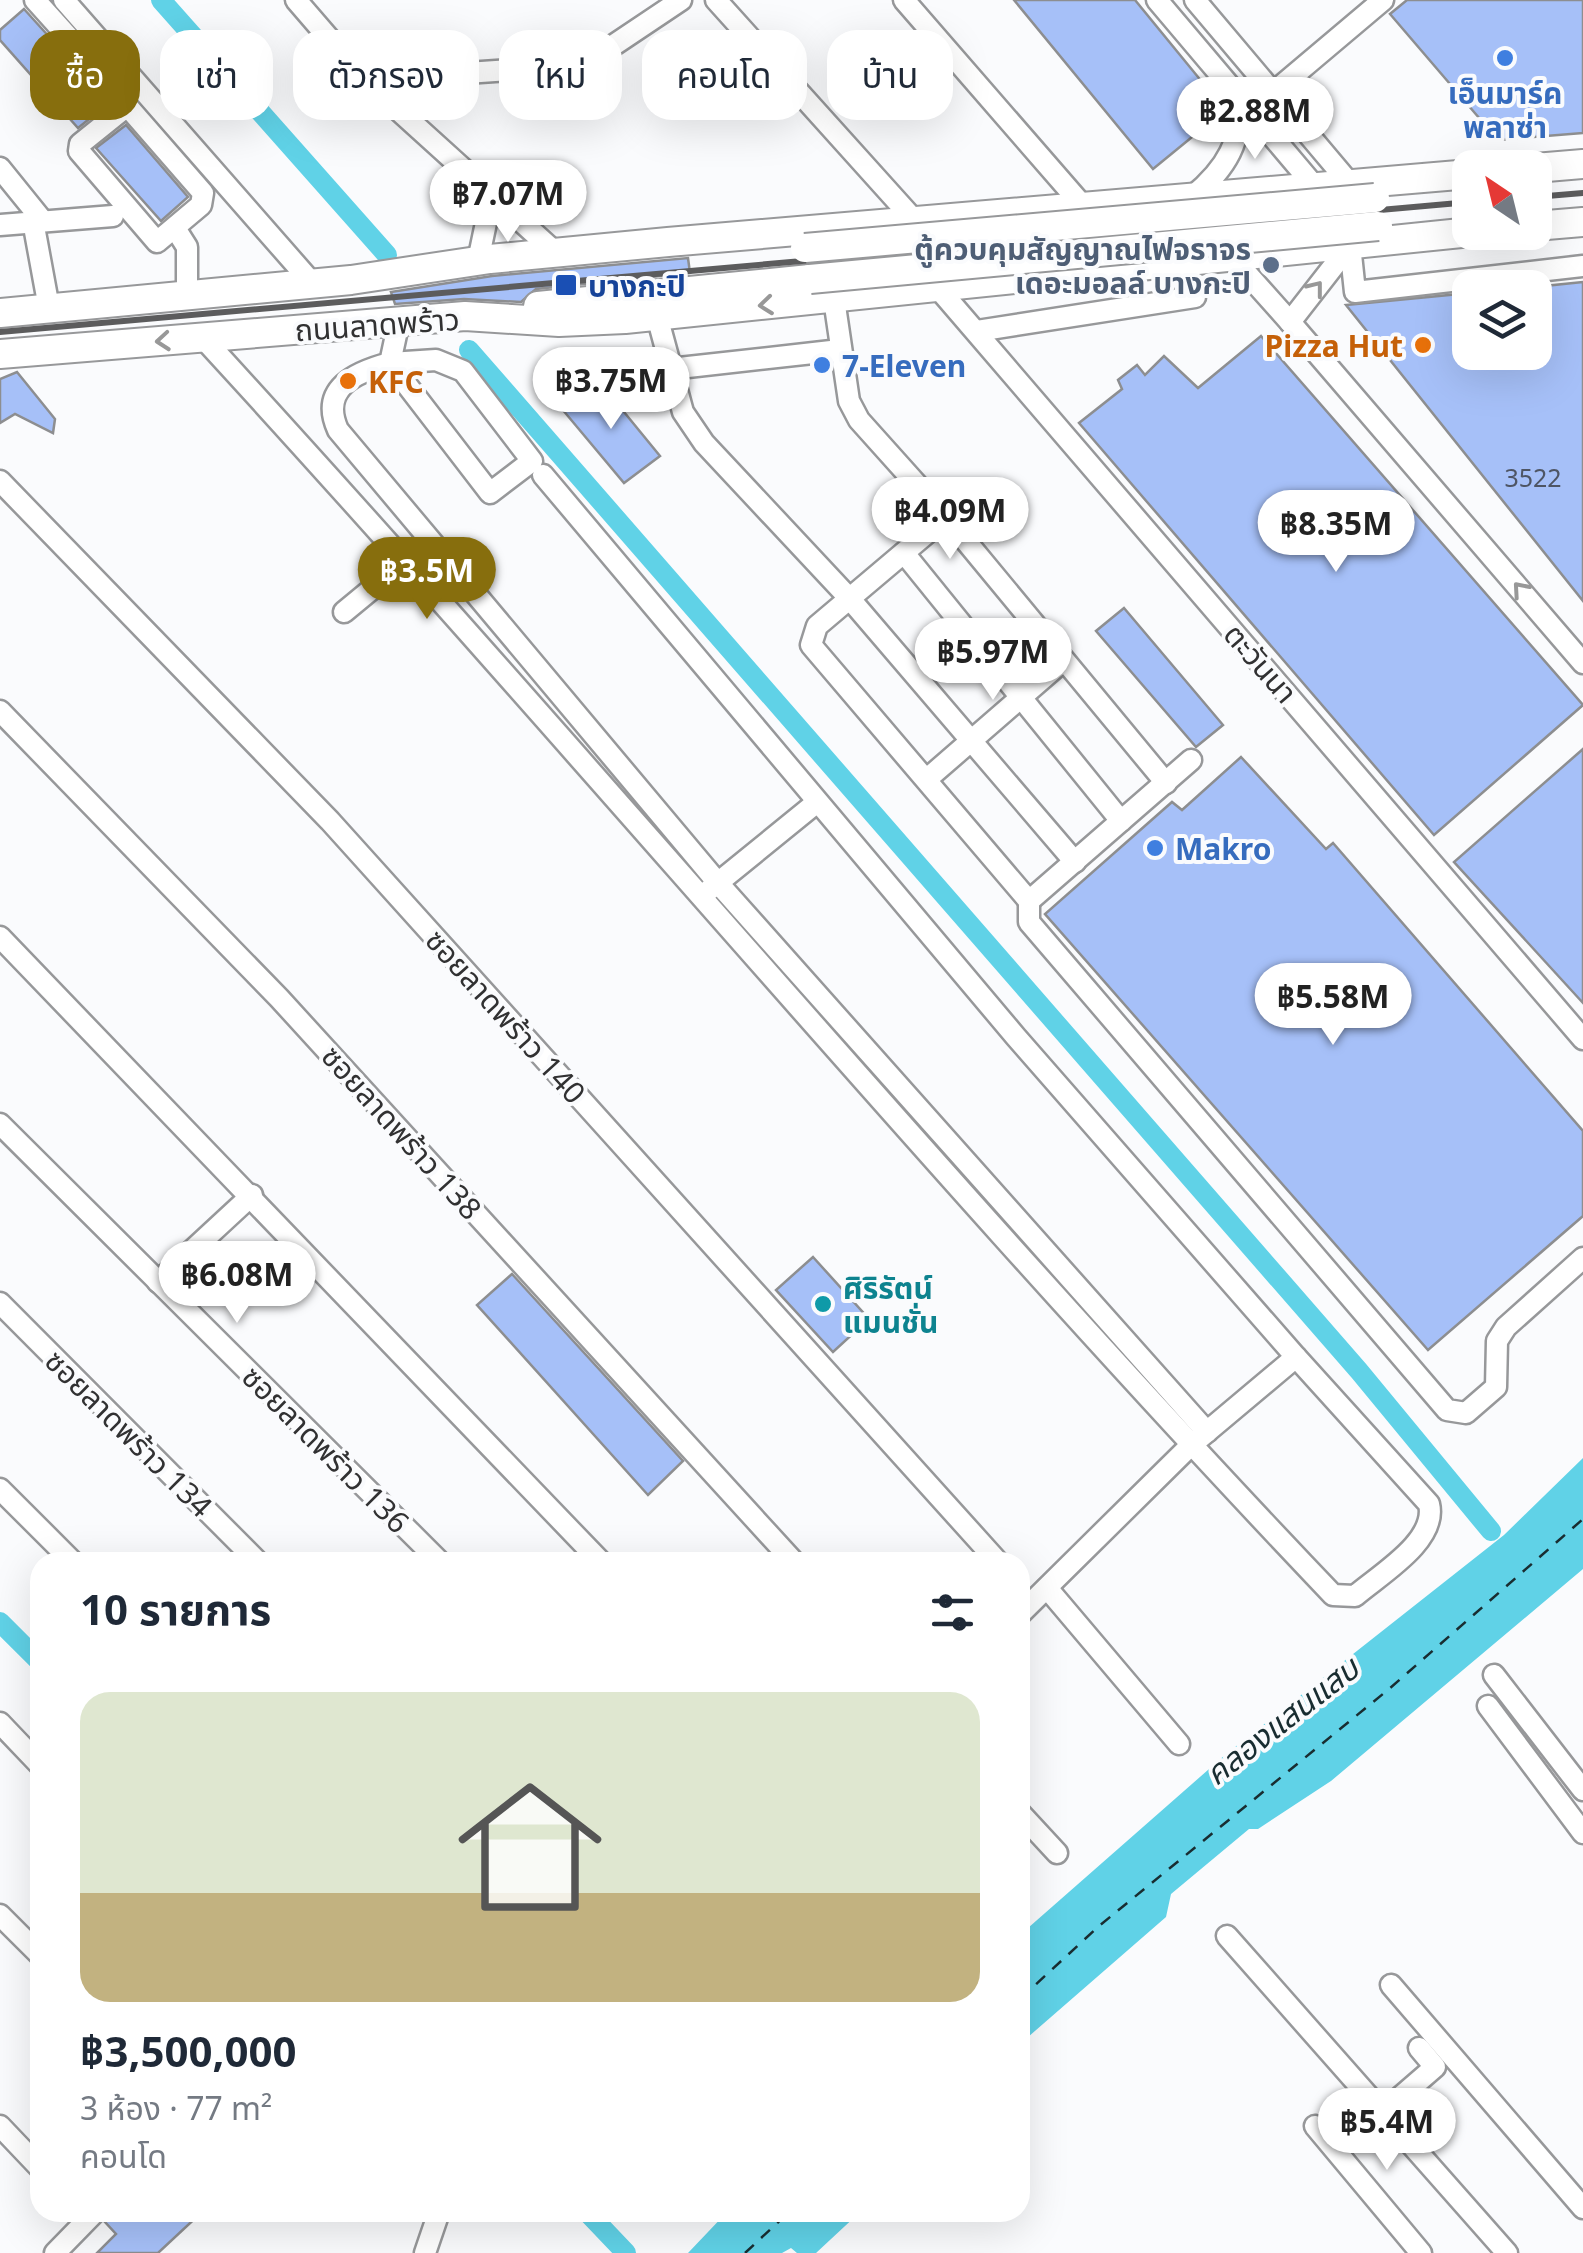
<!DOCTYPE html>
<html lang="th">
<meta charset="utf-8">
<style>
:root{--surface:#fff;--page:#f2f2f3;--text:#1f2937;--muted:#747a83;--accent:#876e0d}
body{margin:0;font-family:"Noto Sans","Noto Sans Thai",sans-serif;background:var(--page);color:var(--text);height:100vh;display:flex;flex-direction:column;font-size:38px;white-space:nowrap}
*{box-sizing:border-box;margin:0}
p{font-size:32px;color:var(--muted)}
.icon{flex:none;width:55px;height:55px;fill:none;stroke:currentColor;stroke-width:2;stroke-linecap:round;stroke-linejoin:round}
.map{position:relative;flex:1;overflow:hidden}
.details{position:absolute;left:30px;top:1552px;width:1000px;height:670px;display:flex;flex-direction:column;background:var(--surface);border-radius:30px;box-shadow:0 10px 40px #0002}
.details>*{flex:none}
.top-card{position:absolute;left:30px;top:30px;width:1000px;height:90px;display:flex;gap:20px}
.needle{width:65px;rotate:325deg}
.controls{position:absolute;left:1452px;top:150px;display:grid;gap:20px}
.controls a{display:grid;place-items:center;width:100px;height:100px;border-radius:20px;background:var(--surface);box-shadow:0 10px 40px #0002;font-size:50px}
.price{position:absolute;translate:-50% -85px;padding:0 22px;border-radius:35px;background:#fff;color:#222;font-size:32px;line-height:65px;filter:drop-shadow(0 2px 5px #0008)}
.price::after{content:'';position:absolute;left:50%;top:60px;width:30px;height:22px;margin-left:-15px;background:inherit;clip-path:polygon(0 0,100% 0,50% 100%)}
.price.active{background:var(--accent);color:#fff}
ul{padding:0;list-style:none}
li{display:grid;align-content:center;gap:20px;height:530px;padding:0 50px}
li span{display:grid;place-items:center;height:310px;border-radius:30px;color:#555}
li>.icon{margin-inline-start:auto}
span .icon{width:180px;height:180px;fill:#fffc;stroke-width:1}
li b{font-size:42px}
h2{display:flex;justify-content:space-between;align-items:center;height:120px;padding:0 50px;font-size:42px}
.tag{padding:0 35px;border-radius:30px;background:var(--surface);box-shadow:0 10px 40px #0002;font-size:35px;line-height:90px}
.tag.active{background:var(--accent);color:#fff}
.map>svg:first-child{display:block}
.water{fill:#60d2e7}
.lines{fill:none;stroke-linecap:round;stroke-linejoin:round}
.canal{stroke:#60d2e7;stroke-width:20}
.ferry{stroke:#192d31;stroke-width:2.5;stroke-dasharray:12 10;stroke-linecap:butt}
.building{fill:#a6c0f8;stroke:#8d8e90;stroke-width:2.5}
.minor-casing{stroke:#97989a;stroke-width:25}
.major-casing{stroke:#97989a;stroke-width:32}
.minor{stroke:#fff;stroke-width:20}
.major{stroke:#fff;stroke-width:28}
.rail{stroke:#5c5c5d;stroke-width:6}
.major-bridge-casing{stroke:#97989a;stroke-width:32;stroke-linecap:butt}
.major-bridge{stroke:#fff;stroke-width:28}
.oneway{stroke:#989898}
.shop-dot{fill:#3f7fe0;stroke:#fafbfd;stroke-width:4}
.service-dot{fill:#5c6f8a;stroke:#fafbfd;stroke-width:4}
.transit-dot{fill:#1a4fb4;stroke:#fafbfd;stroke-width:4}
.food-dot{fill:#e8710a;stroke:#fafbfd;stroke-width:4}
.culture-dot{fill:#0f9aa8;stroke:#fafbfd;stroke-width:4}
.labels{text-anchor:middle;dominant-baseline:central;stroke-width:8;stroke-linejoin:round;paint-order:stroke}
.number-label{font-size:25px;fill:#4e5564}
.shop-label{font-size:30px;font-weight:bold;fill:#366cbe;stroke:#fafbfd;text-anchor:start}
.service-label{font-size:30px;font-weight:bold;fill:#4e5e75;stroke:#fafbfd;text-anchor:end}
.transit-label{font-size:30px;font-weight:bold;fill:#164399;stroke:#fafbfd;text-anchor:start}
.street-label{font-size:30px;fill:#313132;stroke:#fafbfd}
.food-label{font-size:30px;font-weight:bold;fill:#c56008;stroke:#fafbfd;text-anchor:end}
.culture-label{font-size:30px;font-weight:bold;fill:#0d838f;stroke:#fafbfd;text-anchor:start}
.water-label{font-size:32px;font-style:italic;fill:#192d31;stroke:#fafbfd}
</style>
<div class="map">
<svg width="1583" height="2253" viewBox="0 0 1583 2253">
<rect width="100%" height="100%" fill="#fafbfd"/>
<g class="water">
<polygon points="1583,1458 1583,1569 1331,1781 1258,1829 1249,1829 1171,1894 1166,1917 1020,2044 1020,1935 1225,1755 1504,1535"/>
<polygon points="727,2212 859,2212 859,2213 816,2253 797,2253 791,2248 782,2253 688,2253"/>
</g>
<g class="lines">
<g class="canal">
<polyline points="161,0 387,255"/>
<polyline points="469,350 1359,1371 1491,1531"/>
<polyline points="0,1622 40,1662"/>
<polyline points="587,2212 626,2253"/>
</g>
<g class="ferry">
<polyline points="1020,1999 1099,1926 1389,1689 1583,1519"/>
<polyline points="745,2253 789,2212"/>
</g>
</g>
<g class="building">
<polygon points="1014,0 1135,0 1225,110 1153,169"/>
<polygon points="1407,0 1583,0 1583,133 1498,140 1390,14"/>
<polygon points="24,9 109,103 78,128 0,40 0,30"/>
<polygon points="126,125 188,197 161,221 96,148"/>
<polygon points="688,258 690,273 536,289 521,302 464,299 395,304 391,292 492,276"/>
<polygon points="1583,282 1583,601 1346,305 1470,293 1470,352 1535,352 1535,287"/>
<polygon points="1261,336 1583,705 1434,835 1079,423 1122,389 1118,380 1137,365 1145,375 1164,356 1198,388"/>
<polygon points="17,372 55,419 53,433 15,414 0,423 0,379"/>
<polygon points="597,379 660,456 624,483 562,409"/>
<polygon points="1124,608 1223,725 1196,747 1096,631"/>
<polygon points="1583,749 1583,1003 1454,862"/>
<polygon points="1241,757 1326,849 1333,843 1583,1131 1583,1216 1428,1350 1045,914 1172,802 1182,810"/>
<polygon points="813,1257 869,1319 833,1352 776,1290"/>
<polygon points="512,1274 683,1461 648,1495 477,1305"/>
<polygon points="115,2212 202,2212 158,2253 97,2253 116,2234 105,2222"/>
</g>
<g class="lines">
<g class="minor-casing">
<g id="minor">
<polyline points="35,0 124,99 121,111 80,144 79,151 157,242 201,205 203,193 129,108 121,111"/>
<polyline points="64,0 313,284"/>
<polyline points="296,0 365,80 556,253"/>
<polyline points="716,0 915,221"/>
<polyline points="904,0 1083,206"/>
<polyline points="1157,0 1316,188"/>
<polyline points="1195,0 1351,185"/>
<polyline points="365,80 584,65 681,0"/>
<polyline points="1274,92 1383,0"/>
<polyline points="0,168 42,220"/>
<path d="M1192,197C1226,169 1244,140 1238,96"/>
<polyline points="33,221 49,308"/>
<polyline points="0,225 113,216"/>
<polyline points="175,228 187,247 187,295"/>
<polyline points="1350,245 1290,322 1583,663"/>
<polyline points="1350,245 1355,292 1583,266"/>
<polyline points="1232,257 1290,322"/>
<polyline points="478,261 491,199"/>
<polyline points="938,288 1583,1039"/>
<polyline points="834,299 849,401 859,420 946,517 1166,783"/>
<polyline points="657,316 683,412 704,443 850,599 1075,862"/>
<path d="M399,321L390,363C356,372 319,388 338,430L718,883L1207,1432"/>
<polyline points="977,331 1195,297"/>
<path d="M203,338C584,753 944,1187 1333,1595L1355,1596C1379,1575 1438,1541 1429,1504L1296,1357"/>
<polygon points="436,360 463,371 532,461 490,493 390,363"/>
<polyline points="670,369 840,350"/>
<polyline points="543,475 1016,1037 1296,1357 1190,1446 1020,1614"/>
<polyline points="0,481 330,821 998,1562"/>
<polyline points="946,517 817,626 811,645 1029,901"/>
<polyline points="904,553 1121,821"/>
<polyline points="344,612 407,560"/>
<polyline points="0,711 279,998 794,1562"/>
<polyline points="927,779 1063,661"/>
<polyline points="709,890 816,803"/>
<polyline points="1029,901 1029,922 1447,1410 1466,1413 1496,1387 1497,1341 1506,1327 1583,1258"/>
<polyline points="1029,901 1191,760"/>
<polyline points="0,937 601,1562"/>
<polyline points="0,1124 440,1562"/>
<polyline points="158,1282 252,1195"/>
<polyline points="0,1303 258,1562"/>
<polyline points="0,1489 73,1562"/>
<polyline points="1047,1588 1179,1744"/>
<polyline points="1494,1675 1583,1790"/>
<polyline points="1488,1706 1583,1833"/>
<polyline points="0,1723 40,1765"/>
<polyline points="1020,1813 1057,1853"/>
<polyline points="0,1915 40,1955"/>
<polyline points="1227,1936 1507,2253"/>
<polyline points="1391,1985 1583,2208"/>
<polyline points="1383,2112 1435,2067 1419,2048"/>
<polyline points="0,2126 40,2168"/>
<polyline points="1315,2126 1421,2253"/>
<polyline points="55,2253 95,2212"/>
<polyline points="425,2253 439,2212"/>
</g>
</g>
<g class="major-casing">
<g id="major">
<polyline points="1535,168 1583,164"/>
<polyline points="1535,226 1583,222"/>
<polyline points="538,306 810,279"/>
<polyline points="0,313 351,280 490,259 668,242 1470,174"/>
<polyline points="0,354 465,316 559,322 625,319 1471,232"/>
</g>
</g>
<use href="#minor" class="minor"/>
<use href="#major" class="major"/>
<g class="rail">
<polyline points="1535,197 1583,193"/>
<polyline points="0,332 1470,202"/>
</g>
<g class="major-bridge-casing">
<g id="major-bridge">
<polyline points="805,248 1375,198"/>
<polyline points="810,279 1378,226"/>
</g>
</g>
<use href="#major-bridge" class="major-bridge"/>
</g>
<defs><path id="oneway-chevron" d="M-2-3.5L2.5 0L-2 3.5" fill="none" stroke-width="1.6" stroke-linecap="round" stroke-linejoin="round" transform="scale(2.5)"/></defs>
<g class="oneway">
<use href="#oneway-chevron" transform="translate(1316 288) rotate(-52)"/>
<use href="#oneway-chevron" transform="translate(766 305) rotate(174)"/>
<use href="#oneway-chevron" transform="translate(163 341) rotate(175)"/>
<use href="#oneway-chevron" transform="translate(1520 589) rotate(-131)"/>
</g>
<g class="shop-dot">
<circle cx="1505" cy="58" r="10"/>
<circle cx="822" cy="365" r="10"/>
<circle cx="1155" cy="848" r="10"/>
</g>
<circle class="service-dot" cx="1271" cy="265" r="10"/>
<rect class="transit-dot" x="554" y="273" width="24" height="24" rx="5"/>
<g class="food-dot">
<circle cx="1423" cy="345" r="10"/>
<circle cx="348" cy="381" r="10"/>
</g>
<circle class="culture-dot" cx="823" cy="1304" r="10"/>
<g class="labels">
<g class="number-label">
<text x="1533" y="477">3522</text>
</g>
<g class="shop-label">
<text x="1505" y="92" text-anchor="middle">เอ็นมาร์ค<tspan x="1505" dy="34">พลาซ่า</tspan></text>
<text x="842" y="365">7-Eleven</text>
<text x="1175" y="848">Makro</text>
</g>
<g class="service-label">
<text x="1251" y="248">ตู้ควบคุมสัญญาณไฟจราจร<tspan x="1251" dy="34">เดอะมอลล์ บางกะปิ</tspan></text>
</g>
<g class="transit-label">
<text x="588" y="285">บางกะปิ</text>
</g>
<g class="street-label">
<text transform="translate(377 324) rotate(-4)">ถนนลาดพร้าว</text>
<text transform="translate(1261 663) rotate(49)">ตะวันนา</text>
<text transform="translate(506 1016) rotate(48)">ซอยลาดพร้าว 140</text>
<text transform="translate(402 1132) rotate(48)">ซอยลาดพร้าว 138</text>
<text transform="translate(129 1433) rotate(45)">ซอยลาดพร้าว 134</text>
<text transform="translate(326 1449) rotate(45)">ซอยลาดพร้าว 136</text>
</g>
<g class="food-label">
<text x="1403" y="345">Pizza Hut</text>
<text x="368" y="381" text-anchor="start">KFC</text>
</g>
<g class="culture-label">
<text x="843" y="1287">ศิริรัตน์<tspan x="843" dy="34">แมนชั่น</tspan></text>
</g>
<g class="water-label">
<text transform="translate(1281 1720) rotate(-38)">คลองแสนแสบ</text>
</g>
</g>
</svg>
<div class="controls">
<a><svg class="needle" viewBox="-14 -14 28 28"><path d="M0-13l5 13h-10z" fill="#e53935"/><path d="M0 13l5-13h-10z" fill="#747a83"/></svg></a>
<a><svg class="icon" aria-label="layers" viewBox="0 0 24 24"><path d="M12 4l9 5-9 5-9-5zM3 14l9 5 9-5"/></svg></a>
</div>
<b class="price" style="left:1255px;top:162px">฿2.88M</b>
<b class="price" style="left:508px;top:245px">฿7.07M</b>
<b class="price" style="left:611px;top:432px">฿3.75M</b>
<b class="price" style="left:950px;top:562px">฿4.09M</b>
<b class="price" style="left:1336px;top:575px">฿8.35M</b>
<b class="price active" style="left:427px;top:622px">฿3.5M</b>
<b class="price" style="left:993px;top:703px">฿5.97M</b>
<b class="price" style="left:1333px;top:1048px">฿5.58M</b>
<b class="price" style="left:237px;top:1326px">฿6.08M</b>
<b class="price" style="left:1387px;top:2173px">฿5.4M</b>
<div class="top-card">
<a class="tag active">ซื้อ</a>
<a class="tag">เช่า</a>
<a class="tag">ตัวกรอง</a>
<a class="tag">ใหม่</a>
<a class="tag">คอนโด</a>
<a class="tag">บ้าน</a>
</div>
<section class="details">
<h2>10 รายการ<svg class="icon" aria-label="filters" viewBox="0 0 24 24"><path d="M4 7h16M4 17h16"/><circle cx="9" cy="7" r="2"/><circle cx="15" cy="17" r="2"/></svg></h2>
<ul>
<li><span style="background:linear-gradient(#dfe7d0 65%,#c2b280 0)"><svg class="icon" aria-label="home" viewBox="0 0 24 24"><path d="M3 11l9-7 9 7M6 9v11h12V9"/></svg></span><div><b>฿3,500,000</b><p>3 ห้อง · 77 m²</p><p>คอนโด</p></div></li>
</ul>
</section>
</div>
